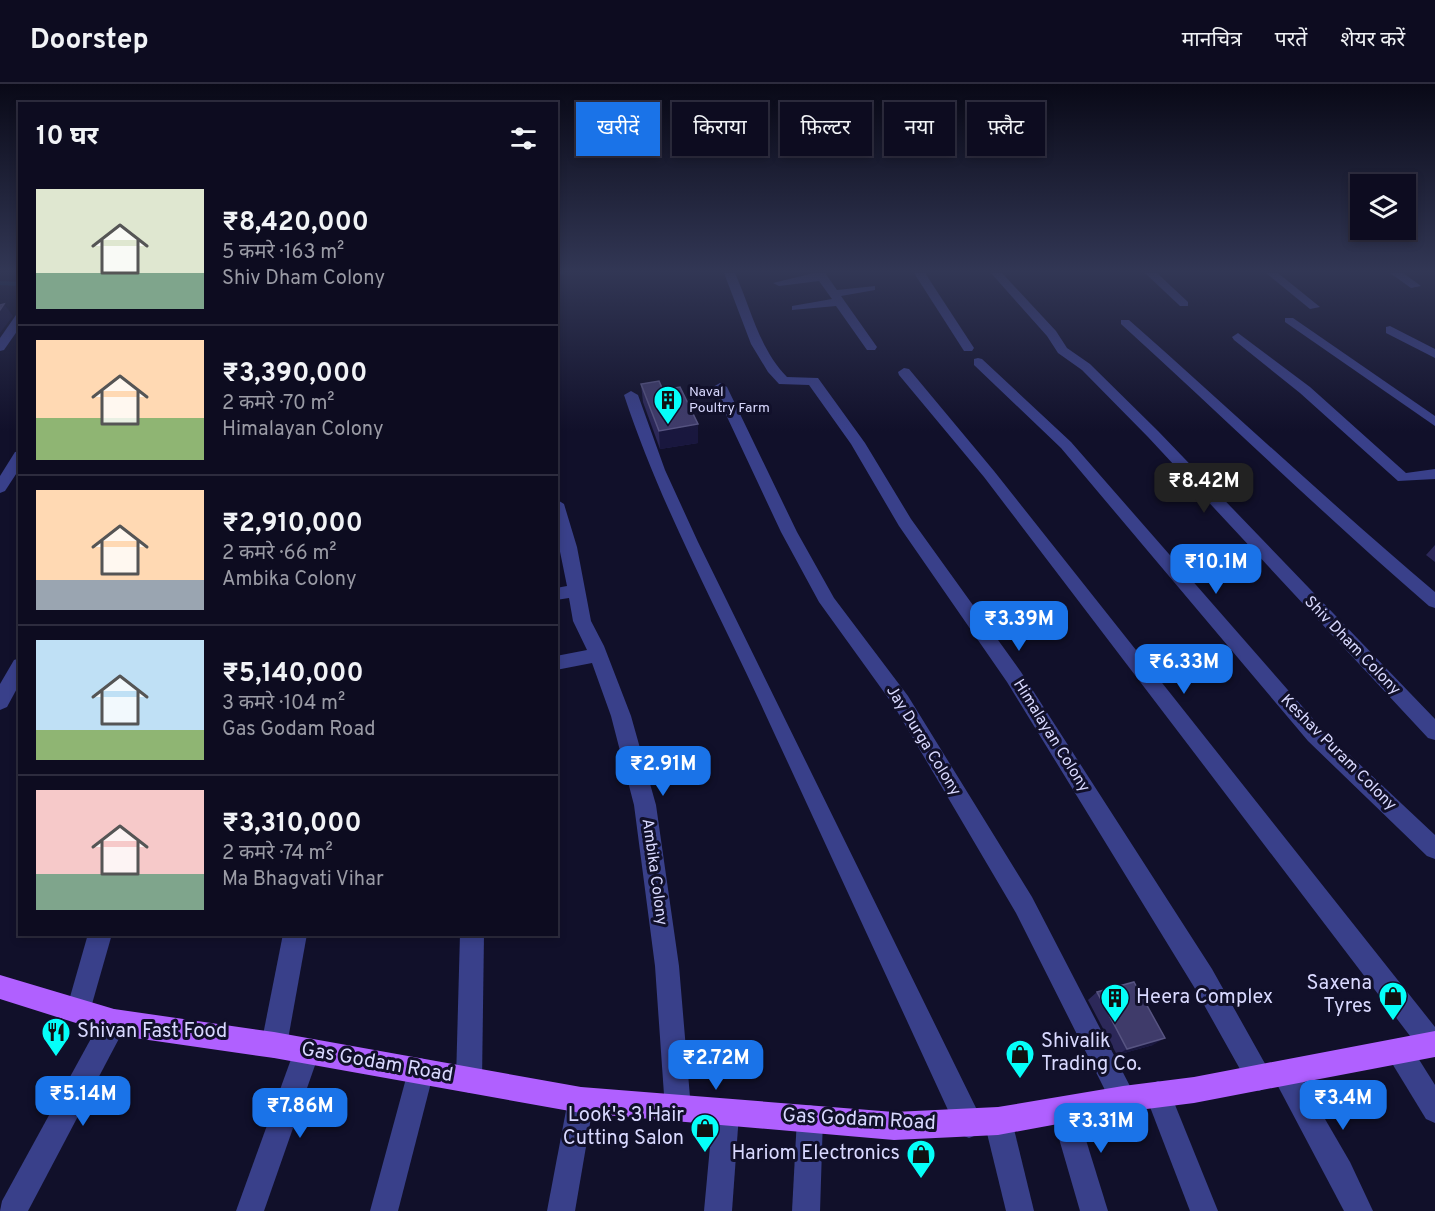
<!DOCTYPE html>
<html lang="hi">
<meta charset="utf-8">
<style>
:root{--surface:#0d0c20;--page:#1b1a2d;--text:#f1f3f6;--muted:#9a9ba5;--line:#2d2c3e;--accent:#1a73e8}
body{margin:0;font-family:Overpass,"Noto Sans Devanagari",sans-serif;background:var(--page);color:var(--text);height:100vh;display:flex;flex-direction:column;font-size:22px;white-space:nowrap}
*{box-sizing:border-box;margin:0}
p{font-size:20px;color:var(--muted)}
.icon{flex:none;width:33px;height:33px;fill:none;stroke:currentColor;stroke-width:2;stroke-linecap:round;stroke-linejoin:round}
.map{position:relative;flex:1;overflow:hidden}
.details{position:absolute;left:18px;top:18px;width:540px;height:834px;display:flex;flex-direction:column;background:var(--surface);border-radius:0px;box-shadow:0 3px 9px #0003,0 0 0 2px var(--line)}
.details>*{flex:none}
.hud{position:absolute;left:576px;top:18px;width:570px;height:54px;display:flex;gap:12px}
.fabs{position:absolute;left:1350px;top:90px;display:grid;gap:12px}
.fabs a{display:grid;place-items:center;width:66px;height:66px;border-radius:0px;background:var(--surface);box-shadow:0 3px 9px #0003,0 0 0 2px var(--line);font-size:30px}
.price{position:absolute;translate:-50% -51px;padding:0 14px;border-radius:12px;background:var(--accent);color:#fff;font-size:20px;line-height:39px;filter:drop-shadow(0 2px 3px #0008)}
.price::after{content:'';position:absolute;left:50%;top:36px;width:18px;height:14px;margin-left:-9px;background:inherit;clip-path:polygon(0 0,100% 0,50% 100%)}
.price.active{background:#222;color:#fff}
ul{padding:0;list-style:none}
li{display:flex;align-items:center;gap:18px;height:150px;padding:0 18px}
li+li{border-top:2px solid var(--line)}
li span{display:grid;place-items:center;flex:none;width:168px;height:120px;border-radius:0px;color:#555}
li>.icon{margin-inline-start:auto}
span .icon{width:72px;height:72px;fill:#fffc;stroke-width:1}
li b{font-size:26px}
h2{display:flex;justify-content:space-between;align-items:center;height:72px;padding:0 18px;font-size:26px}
.chip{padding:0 21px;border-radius:0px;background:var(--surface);box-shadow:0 3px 9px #0003,0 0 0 2px var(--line);font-size:21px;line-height:54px}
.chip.active{background:var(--accent);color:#fff}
header{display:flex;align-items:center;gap:36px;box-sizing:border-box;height:84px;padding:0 30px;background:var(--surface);border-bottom:2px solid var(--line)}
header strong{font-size:28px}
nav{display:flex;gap:33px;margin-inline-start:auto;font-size:21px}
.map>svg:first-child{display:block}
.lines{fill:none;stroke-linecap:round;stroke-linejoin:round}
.stream{stroke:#0b2c4e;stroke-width:4}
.minor{fill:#39408a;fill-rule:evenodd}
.major{fill:#b060ff;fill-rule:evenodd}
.wall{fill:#2c2859}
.shaded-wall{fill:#19173e}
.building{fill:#3f3b6a;stroke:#575482;stroke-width:1.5}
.labels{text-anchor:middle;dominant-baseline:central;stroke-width:6;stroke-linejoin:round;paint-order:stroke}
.far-poi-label{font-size:14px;fill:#d9d9ff;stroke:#11102a;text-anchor:start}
.street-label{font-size:16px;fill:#d9d9ff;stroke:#11102a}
.near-poi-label{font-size:20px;fill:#d9d9ff;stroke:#11102a;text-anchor:end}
.near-street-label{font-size:20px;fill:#d9d9ff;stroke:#11102a}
</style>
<header>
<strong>Doorstep</strong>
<nav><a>मानचित्र</a><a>परतें</a><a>शेयर करें</a></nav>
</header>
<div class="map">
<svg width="1435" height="1127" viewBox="0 0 1435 1127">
<rect width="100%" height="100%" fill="#11102a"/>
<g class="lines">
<g class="stream">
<polyline points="556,190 562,189"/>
<polyline points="0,199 20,200"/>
</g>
<g class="minor">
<path d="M724,189H735C751,225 759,264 787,293L818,294L865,359L911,435L1021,588L1212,885L1268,985L1272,994L1268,1003L1259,1007L1250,1003L1194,903L1007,598L899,442L851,360L809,301L779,300L768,288L751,260Z"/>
<polygon points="814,189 825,189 837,206 875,202 875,206 841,212 877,263 875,266 867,266 836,222 792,226 792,222 832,215 819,197 779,202 773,199"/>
<polygon points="914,189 925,189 974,264 972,267 964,267"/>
<polygon points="991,189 1002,189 1056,247 1067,264 1090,280 1158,347 1435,635 1435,656 1428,654 1148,353 1082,286 1058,269 1047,252"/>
<polygon points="1145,189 1157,189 1188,218 1188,222 1180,222"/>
<polygon points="1266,189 1278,189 1320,223 1310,225"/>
<polygon points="1390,189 1403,189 1421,202 1411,204"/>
<polygon points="20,230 20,243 4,266 0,267 0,254 16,231"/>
<polygon points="1285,234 1293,234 1435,332 1435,342 1285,238"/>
<path d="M1121,236H1129C1231,326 1331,420 1435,508V524L1429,522C1324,431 1224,334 1121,240Z"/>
<polygon points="1390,242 1435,265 1435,274 1386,249 1386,243"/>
<polygon points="1238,249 1310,303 1406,389 1435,385 1435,395 1398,397 1300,309 1234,256 1232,253"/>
<polygon points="978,274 982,275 1071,358 1322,645 1435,751 1435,775 1427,772 1308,657 1061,364 974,281 974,275"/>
<polygon points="904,284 909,285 994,387 1435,943 1435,972 1423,969 984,393 899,291 898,288"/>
<polygon points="720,299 727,303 797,448 834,514 908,612 1032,813 1132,1006 1136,1015 1132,1024 1123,1028 1114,1024 1016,829 894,622 819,518 781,448 713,303"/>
<path d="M631,307L638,311L665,386L698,458L979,1030L983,1040L979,1050L969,1054L959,1050C892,904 825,759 758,614C711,513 659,417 624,311Z"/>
<polygon points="20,367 20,384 5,407 0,409 0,392 15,368"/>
<polygon points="556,415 564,420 577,463 591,537 604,562 631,632 656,721 679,882 691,1025 687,1034 678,1038 669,1034 665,1025 655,882 634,721 611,632 592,579 556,586 556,572 587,566 573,537 569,514 556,516 556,504 567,502 556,448"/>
<polygon points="20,574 20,599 7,623 0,626 0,600 14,576"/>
<polygon points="88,850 112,850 90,927 87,936 78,939 69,936 66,927"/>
<polygon points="283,850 307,850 287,961 283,970 274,974 265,970 261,961"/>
<polygon points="460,850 484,850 482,996 478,1005 469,1009 460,1005 456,996"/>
<polygon points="114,925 123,929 127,938 123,947 28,1127 0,1127 2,1117 105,929"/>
<polygon points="307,954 316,958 320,967 264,1127 236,1127 294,967 298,958"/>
<polygon points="1399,954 1408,958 1435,1001 1435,1039 1426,1035 1390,976 1386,967 1390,958"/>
<polygon points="421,974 430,978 434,987 398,1127 370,1127 408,987 412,978"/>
<polygon points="1284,976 1293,980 1350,1078 1373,1127 1344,1127 1271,989 1275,980"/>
<polygon points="1158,997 1167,1001 1218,1127 1190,1127 1145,1010 1149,1001"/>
<polygon points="581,1003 590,1007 594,1016 575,1127 547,1127 568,1016 572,1007"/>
<polygon points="1064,1014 1073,1018 1077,1027 1108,1127 1080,1127 1051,1027 1055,1018"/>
<polygon points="726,1017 736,1020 739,1030 732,1127 704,1127 713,1030 716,1020"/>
<polygon points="810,1021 820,1024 823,1034 820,1127 792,1127 797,1034 800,1024"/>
<polygon points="998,1023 1008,1027 1012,1037 1034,1127 1006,1127 984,1037 988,1027"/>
</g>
<polygon class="major" points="0,891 114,925 274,948 581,1003 894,1028 998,1023 1123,1002 1194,993 1435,947 1435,973 1194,1019 1123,1028 998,1051 894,1056 581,1029 274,974 114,951 0,915"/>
</g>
<g class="wall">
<polygon points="641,300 663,306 698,359 660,365 643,318"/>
<polygon points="1435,461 1435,478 1426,471"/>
<polygon points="1097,908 1153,961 1117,971 1088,916"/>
</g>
<g class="shaded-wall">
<polygon points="4,220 13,232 0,249 0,226"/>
<polygon points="698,340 698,359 660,365 659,347"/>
<polygon points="1165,954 1153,961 1117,971 1127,965"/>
</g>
<g class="building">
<polygon points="4,220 0,226 0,221"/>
<polygon points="659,297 663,306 680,303 698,340 659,347 641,300"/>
<polygon points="1134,898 1165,954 1127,965 1097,908"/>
</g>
<linearGradient id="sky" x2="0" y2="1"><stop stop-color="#090917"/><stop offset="0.54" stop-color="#323755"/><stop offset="1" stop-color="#323755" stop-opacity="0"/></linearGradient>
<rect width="1435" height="347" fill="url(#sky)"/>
<defs>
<g id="building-pin" transform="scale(1.5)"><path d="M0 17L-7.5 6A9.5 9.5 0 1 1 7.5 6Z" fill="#05fff9" stroke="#11102a"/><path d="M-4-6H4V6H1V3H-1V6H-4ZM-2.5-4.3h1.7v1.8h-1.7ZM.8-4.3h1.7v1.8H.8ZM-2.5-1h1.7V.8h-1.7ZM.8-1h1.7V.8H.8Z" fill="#111"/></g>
<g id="shop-pin" transform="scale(1.5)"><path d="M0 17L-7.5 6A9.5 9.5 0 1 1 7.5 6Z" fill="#05fff9" stroke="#11102a"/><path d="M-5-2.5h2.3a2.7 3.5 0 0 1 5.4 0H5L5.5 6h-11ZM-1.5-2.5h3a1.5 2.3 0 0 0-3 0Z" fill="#111"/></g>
<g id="restaurant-pin" transform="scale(1.5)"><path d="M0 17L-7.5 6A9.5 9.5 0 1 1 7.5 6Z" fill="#05fff9" stroke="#11102a"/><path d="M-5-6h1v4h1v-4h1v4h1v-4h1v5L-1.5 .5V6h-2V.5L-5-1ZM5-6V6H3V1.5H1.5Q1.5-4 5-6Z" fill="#111"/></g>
</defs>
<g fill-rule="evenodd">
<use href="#building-pin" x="668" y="316"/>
<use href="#shop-pin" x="1393" y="912"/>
<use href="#building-pin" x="1115" y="914"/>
<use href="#restaurant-pin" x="56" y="948"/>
<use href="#shop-pin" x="1020" y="970"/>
<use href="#shop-pin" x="705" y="1044"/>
<use href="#shop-pin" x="921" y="1070"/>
</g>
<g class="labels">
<g class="far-poi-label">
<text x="689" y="308">Naval<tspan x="689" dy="16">Poultry Farm</tspan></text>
</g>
<g class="street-label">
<text transform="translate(1352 562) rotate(46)">Shiv Dham Colony</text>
<text transform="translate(1051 652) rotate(58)">Himalayan Colony</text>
<text transform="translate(923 657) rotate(58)">Jay Durga Colony</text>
<text transform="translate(1338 669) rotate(45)">Keshav Puram Colony</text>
<text transform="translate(654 788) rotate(82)">Ambika Colony</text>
</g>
<g class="near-poi-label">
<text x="1372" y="900">Saxena<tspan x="1372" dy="23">Tyres</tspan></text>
<text x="1136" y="914" text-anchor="start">Heera Complex</text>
<text x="77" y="948" text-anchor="start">Shivan Fast Food</text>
<text x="1041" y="958" text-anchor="start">Shivalik<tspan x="1041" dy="23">Trading Co.</tspan></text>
<text x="684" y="1032">Look's 3 Hair<tspan x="684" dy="23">Cutting Salon</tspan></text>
<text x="900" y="1070">Hariom Electronics</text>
</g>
<g class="near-street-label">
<text transform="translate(377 979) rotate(10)">Gas Godam Road</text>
<text transform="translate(859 1036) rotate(3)">Gas Godam Road</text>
</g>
</g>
</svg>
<div class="fabs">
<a><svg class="icon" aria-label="layers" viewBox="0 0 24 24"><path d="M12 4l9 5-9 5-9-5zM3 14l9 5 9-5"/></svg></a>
</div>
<b class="price active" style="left:1204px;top:430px">₹8.42M</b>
<b class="price" style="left:1216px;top:511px">₹10.1M</b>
<b class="price" style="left:1019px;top:568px">₹3.39M</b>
<b class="price" style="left:1184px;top:611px">₹6.33M</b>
<b class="price" style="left:663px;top:713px">₹2.91M</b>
<b class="price" style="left:716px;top:1007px">₹2.72M</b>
<b class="price" style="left:83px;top:1043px">₹5.14M</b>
<b class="price" style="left:1343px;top:1047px">₹3.4M</b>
<b class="price" style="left:300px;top:1055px">₹7.86M</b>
<b class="price" style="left:1101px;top:1070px">₹3.31M</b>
<div class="hud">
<a class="chip active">खरीदें</a>
<a class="chip">किराया</a>
<a class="chip">फ़िल्टर</a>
<a class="chip">नया</a>
<a class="chip">फ़्लैट</a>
</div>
<section class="details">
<h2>10 घर<svg class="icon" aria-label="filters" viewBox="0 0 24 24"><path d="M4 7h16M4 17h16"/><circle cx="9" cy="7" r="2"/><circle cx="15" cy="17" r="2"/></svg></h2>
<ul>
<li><span style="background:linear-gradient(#dfe7d0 70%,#7fa58c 0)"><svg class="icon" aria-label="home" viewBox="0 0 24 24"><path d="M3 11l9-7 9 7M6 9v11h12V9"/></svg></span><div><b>₹8,420,000</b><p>5 कमरे · 163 m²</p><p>Shiv Dham Colony</p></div></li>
<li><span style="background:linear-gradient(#ffd9b3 65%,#8fb573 0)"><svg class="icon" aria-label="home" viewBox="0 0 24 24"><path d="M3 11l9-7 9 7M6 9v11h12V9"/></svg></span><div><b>₹3,390,000</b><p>2 कमरे · 70 m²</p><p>Himalayan Colony</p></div></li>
<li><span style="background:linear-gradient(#ffd9b3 75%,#9aa5b1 0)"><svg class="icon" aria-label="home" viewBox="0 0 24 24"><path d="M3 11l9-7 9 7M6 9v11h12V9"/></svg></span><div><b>₹2,910,000</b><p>2 कमरे · 66 m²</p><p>Ambika Colony</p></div></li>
<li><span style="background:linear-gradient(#bfe0f5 75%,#8fb573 0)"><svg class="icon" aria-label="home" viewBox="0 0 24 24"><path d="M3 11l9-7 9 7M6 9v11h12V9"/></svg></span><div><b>₹5,140,000</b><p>3 कमरे · 104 m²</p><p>Gas Godam Road</p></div></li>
<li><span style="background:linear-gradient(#f6c9c9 70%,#7fa58c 0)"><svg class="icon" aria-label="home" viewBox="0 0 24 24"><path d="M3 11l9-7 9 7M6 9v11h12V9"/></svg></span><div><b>₹3,310,000</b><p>2 कमरे · 74 m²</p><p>Ma Bhagvati Vihar</p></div></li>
</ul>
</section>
</div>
